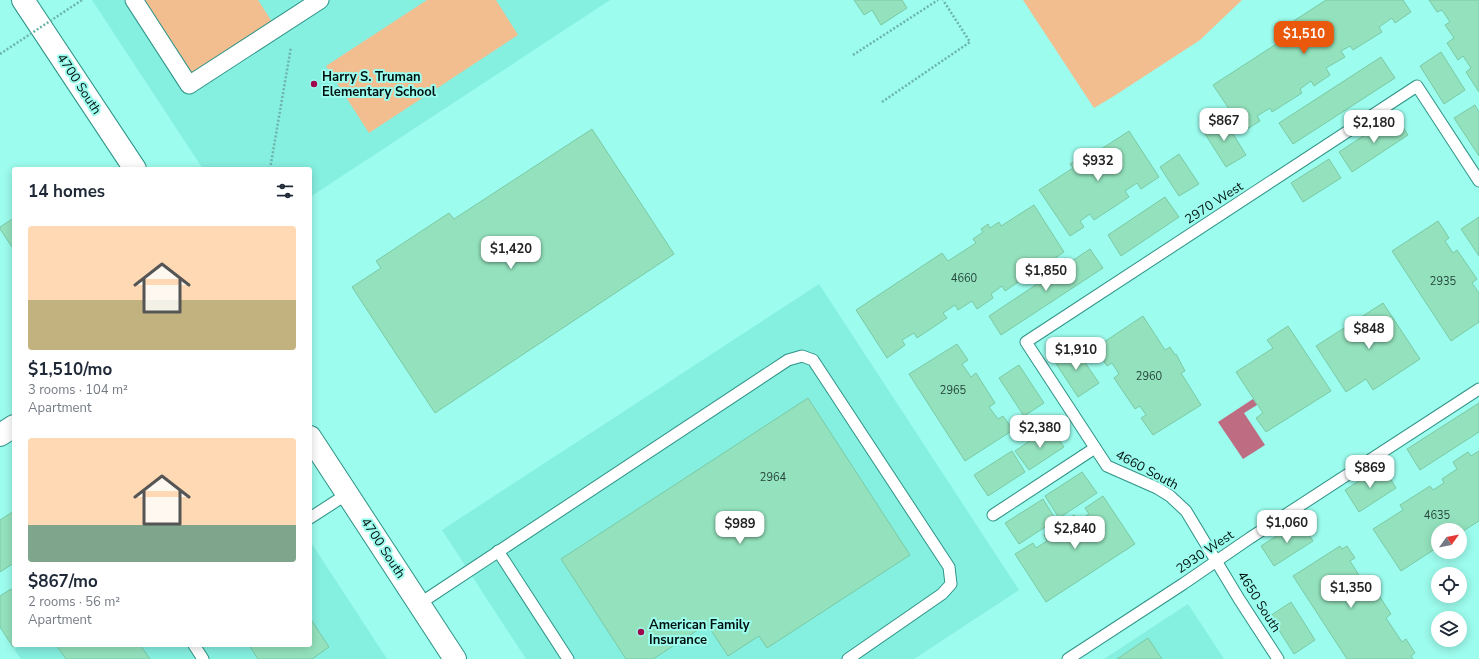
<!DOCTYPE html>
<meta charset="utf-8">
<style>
:root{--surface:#fff;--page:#f6f6f7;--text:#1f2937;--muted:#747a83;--accent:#ea580c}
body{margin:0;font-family:"Nunito Sans",sans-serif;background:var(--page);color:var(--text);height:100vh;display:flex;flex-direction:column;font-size:15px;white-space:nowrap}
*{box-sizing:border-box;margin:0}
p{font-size:13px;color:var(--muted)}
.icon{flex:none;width:22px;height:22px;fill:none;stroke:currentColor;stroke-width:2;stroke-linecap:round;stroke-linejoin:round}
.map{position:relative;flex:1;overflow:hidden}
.panel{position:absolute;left:12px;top:167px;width:300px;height:480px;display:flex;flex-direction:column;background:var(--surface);border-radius:4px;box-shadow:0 2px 10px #0003}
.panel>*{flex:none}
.needle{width:26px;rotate:57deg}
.controls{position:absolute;left:1431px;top:523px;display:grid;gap:8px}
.controls a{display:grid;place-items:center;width:36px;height:36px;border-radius:50%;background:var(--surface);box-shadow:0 2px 10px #0003;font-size:20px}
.price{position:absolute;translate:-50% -34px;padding:0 9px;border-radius:8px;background:#fff;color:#222;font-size:13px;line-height:26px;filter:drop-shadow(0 1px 2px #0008)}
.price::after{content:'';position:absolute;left:50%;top:24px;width:12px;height:9px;margin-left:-6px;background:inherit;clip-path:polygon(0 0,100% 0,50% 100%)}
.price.active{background:var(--accent);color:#fff}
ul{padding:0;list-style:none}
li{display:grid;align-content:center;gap:8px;height:212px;padding:0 16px}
li span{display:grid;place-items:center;height:124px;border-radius:4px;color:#555}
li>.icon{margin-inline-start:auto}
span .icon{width:72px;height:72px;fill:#fffc;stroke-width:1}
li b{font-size:17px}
h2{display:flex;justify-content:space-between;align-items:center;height:48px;padding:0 16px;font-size:17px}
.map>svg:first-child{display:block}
.built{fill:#85efe0}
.green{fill:#f3be8f}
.water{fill:#bd6c82}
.building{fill:#94e2bd;stroke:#7bc9a5}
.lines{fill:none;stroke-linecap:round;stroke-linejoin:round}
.service-casing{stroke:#2e9387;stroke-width:13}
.pedestrian-casing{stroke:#2e9387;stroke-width:19}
.minor-casing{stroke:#2e9387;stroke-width:24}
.primary-casing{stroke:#2e9387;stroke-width:24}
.path{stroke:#6cb4a9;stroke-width:2.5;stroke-dasharray:2 2;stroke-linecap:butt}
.service{stroke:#fff;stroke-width:11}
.pedestrian{stroke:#fff;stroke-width:17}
.minor{stroke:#fff;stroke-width:22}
.primary{stroke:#fff;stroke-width:22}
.path-bridge{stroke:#6cb4a9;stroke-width:2.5;stroke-dasharray:2 2;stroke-linecap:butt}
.poi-dot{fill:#9f074d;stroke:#9cfced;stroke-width:1.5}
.labels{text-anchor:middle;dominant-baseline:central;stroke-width:4;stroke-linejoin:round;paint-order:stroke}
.number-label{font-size:11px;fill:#25453a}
.poi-label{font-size:13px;font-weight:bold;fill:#00110f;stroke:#9cfced;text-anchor:start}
.street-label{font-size:13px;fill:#00110f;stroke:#9cfced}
</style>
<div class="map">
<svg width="1479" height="659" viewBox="0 0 1479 659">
<rect width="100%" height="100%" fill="#9cfced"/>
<g class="built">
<polygon points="92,0 610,0 310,197 310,169 203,169"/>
<polygon points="819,284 1019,590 914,659 526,659 442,530"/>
<polygon points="310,541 387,659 21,659 14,649 21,645 310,645"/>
<polygon points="1188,604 1224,659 1104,659"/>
</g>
<g class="green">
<polygon points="134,0 258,0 276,28 189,85"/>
<polygon points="427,0 496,0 518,35 369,133 326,66"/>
<polygon points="1023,0 1242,0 1200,40 1114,96 1094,108"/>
</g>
<polygon class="water" points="1253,399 1257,405 1244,413 1265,445 1243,459 1218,422"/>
<g class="building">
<polygon points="854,0 902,0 907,8 881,25 872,10 864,15"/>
<polygon points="1326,0 1403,0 1411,12 1395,23 1392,18 1379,27 1382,32 1353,50 1350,46 1341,51 1345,57 1326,68 1330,75 1314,86 1311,81 1300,89 1302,93 1272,112 1270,108 1257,116 1260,121 1244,131 1213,85 1298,30 1292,22"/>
<polygon points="1429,0 1479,0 1479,92 1466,72 1471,68 1463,56 1458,60 1447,43 1454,38 1445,25 1450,22 1442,10 1437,12"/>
<polygon points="1441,52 1465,90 1444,104 1420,66"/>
<polygon points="1381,57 1395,78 1293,144 1279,123"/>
<polygon points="1475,105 1479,112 1479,156 1454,118"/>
<polygon points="1395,115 1408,135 1352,172 1339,152"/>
<polygon points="1222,116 1246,155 1226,167 1202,129"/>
<polygon points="592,129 674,254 435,413 352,287 381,268 376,261 449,213 454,219"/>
<polygon points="1129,131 1159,177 1141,189 1137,183 1125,191 1129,197 1094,220 1090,214 1080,221 1084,227 1070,236 1039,190 1073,168 1070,164 1078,159 1076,157 1082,153 1084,155 1093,149 1095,153"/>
<polygon points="1179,154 1199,184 1179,196 1160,167"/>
<polygon points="1329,159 1341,178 1303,202 1291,183"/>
<polygon points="1165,197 1179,217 1121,256 1108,235"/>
<polygon points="1034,205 1064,252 1048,263 1045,259 1033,266 1036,270 1005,291 1002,286 991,294 993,298 977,309 972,301 958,310 955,305 943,313 947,318 917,338 914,333 902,340 905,345 887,358 856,310 942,253 948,261 976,243 973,239 983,232 981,229 988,224 990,228 999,222 1001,226"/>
<polygon points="1479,217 1479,256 1461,229"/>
<polygon points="14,218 14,250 0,229 0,227"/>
<polygon points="1438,221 1449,238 1445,241 1453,253 1457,250 1477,279 1472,283 1479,293 1479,322 1451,341 1392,251"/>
<polygon points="1090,249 1103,268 1001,335 989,316"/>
<polygon points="1383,303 1420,359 1373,390 1366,379 1346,392 1316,346"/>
<polygon points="1143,316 1165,350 1170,347 1175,355 1176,354 1185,371 1181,373 1201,405 1153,435 1141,418 1146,415 1140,406 1135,409 1114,378 1119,374 1112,363 1107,366 1095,348"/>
<polygon points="1288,326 1331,391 1266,432 1256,418 1263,413 1236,372 1273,348 1267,340"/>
<polygon points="957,344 968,360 962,364 971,377 976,373 995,403 989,407 998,419 1003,416 1013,430 965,461 909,374"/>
<polygon points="1073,345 1099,383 1078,397 1053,359"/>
<polygon points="1019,365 1044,403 1024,416 999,378"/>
<polygon points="808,398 910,555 767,648 759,636 728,656 707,624 653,659 626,659 561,559"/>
<polygon points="1479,403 1479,432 1420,470 1407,449"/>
<polygon points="1050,427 1064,447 1029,470 1015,451"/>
<polygon points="1012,451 1025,472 988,496 974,475"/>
<polygon points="1479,451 1479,521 1460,533 1460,530 1438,530 1438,547 1401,571 1373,529 1403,510 1400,505 1430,486 1433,490 1444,483 1442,479 1457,469 1453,462 1468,452 1471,456"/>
<polygon points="1382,466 1396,488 1359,512 1345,490"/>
<polygon points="1082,472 1097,493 1059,518 1045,496"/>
<polygon points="1103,496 1135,544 1046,602 1015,554 1033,543 1036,548 1047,541 1044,535 1074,515 1078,521 1089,514 1085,508"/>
<polygon points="1043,499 1056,520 1019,544 1005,523"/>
<polygon points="14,511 14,563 0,572 0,520"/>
<polygon points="1300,521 1313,541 1274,566 1261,546"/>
<polygon points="1340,546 1342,549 1347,546 1355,558 1350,561 1371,594 1376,591 1391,614 1386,618 1402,642 1406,639 1415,653 1411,656 1413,659 1347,659 1293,576"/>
<polygon points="11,589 14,593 14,645 17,645 13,647 0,627 0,596"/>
<polygon points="1291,602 1315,640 1294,654 1270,616"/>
<polygon points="310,618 329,647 312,659 258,659 249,645 310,645"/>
<polygon points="1148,638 1162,659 1117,659"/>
<polygon points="56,645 140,645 150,659 66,659"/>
</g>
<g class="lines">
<g class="service-casing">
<g id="service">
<polyline points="993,515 1095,448"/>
<polyline points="310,518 347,494"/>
<polyline points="498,551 568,659"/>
<polyline points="419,604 788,360 802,356 813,360 949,567 951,584 942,594 848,659"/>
<polyline points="194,645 203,659"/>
<polyline points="1068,659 1183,584 1250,538 1479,389"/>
<polyline points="1278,659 1239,599 1186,511 1170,496 1157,488 1107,466 1026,342 1417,86 1479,181"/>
</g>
</g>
<g class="pedestrian-casing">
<polyline id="pedestrian" points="134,0 189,85 320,0"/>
</g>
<g class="minor-casing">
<polyline id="minor" points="0,435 14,426"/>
</g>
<g class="primary-casing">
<g id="primary">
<polyline points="23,0 135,169"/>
<polyline points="310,437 455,659"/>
</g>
</g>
<g class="path">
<polyline points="853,55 938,0"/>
<polyline points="882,102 970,42 943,0"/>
<polyline points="270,169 291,47"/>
</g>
<use href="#service" class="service"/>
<use href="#pedestrian" class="pedestrian"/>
<use href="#minor" class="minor"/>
<use href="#primary" class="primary"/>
<polyline class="path-bridge" points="0,54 82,0"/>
</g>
<g class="poi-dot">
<circle cx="314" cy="84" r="4"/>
<circle cx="641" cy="632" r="4"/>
</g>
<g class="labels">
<g class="number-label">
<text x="964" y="278">4660</text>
<text x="1443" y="281">2935</text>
<text x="1149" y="376">2960</text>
<text x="953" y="390">2965</text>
<text x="773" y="477">2964</text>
<text x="1437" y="515">4635</text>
</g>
<g class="poi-label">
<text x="322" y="77">Harry S. Truman<tspan x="322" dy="15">Elementary School</tspan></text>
<text x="649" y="625">American Family<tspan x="649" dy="15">Insurance</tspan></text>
</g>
<g class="street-label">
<text transform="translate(79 84) rotate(57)">4700 South</text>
<text transform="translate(1214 203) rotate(-33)">2970 West</text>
<text transform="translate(1147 470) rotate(28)">4660 South</text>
<text transform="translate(383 548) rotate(57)">4700 South</text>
<text transform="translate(1205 552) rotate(-34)">2930 West</text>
<text transform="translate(1259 602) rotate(58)">4650 South</text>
</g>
</g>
</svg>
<div class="controls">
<a><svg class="needle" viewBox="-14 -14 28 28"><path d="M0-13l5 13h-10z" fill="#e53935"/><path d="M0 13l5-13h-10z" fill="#747a83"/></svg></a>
<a><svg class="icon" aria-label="locate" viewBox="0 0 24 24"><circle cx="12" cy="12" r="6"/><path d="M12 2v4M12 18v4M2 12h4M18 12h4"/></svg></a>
<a><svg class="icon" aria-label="layers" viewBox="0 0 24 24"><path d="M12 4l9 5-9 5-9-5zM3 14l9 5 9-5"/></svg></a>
</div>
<b class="price active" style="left:1304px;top:55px">$1,510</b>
<b class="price" style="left:1224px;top:142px">$867</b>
<b class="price" style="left:1374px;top:144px">$2,180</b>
<b class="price" style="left:1098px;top:182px">$932</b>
<b class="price" style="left:511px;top:270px">$1,420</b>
<b class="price" style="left:1046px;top:292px">$1,850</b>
<b class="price" style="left:1369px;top:350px">$848</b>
<b class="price" style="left:1076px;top:371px">$1,910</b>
<b class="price" style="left:1040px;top:449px">$2,380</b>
<b class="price" style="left:1370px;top:489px">$869</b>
<b class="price" style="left:1287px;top:544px">$1,060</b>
<b class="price" style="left:740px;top:545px">$989</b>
<b class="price" style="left:1075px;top:550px">$2,840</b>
<b class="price" style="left:1351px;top:609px">$1,350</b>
<section class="panel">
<h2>14 homes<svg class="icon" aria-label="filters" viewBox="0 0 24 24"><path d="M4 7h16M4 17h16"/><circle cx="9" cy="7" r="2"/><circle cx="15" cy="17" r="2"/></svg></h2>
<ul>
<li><span style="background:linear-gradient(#ffd9b3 60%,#c2b280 0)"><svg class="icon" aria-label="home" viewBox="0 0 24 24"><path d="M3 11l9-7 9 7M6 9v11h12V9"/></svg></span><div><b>$1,510/mo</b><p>3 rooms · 104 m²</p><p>Apartment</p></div></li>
<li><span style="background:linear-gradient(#ffd9b3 70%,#7fa58c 0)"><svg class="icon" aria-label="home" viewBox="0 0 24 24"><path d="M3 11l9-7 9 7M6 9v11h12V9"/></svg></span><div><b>$867/mo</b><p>2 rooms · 56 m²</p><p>Apartment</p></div></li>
</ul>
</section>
</div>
